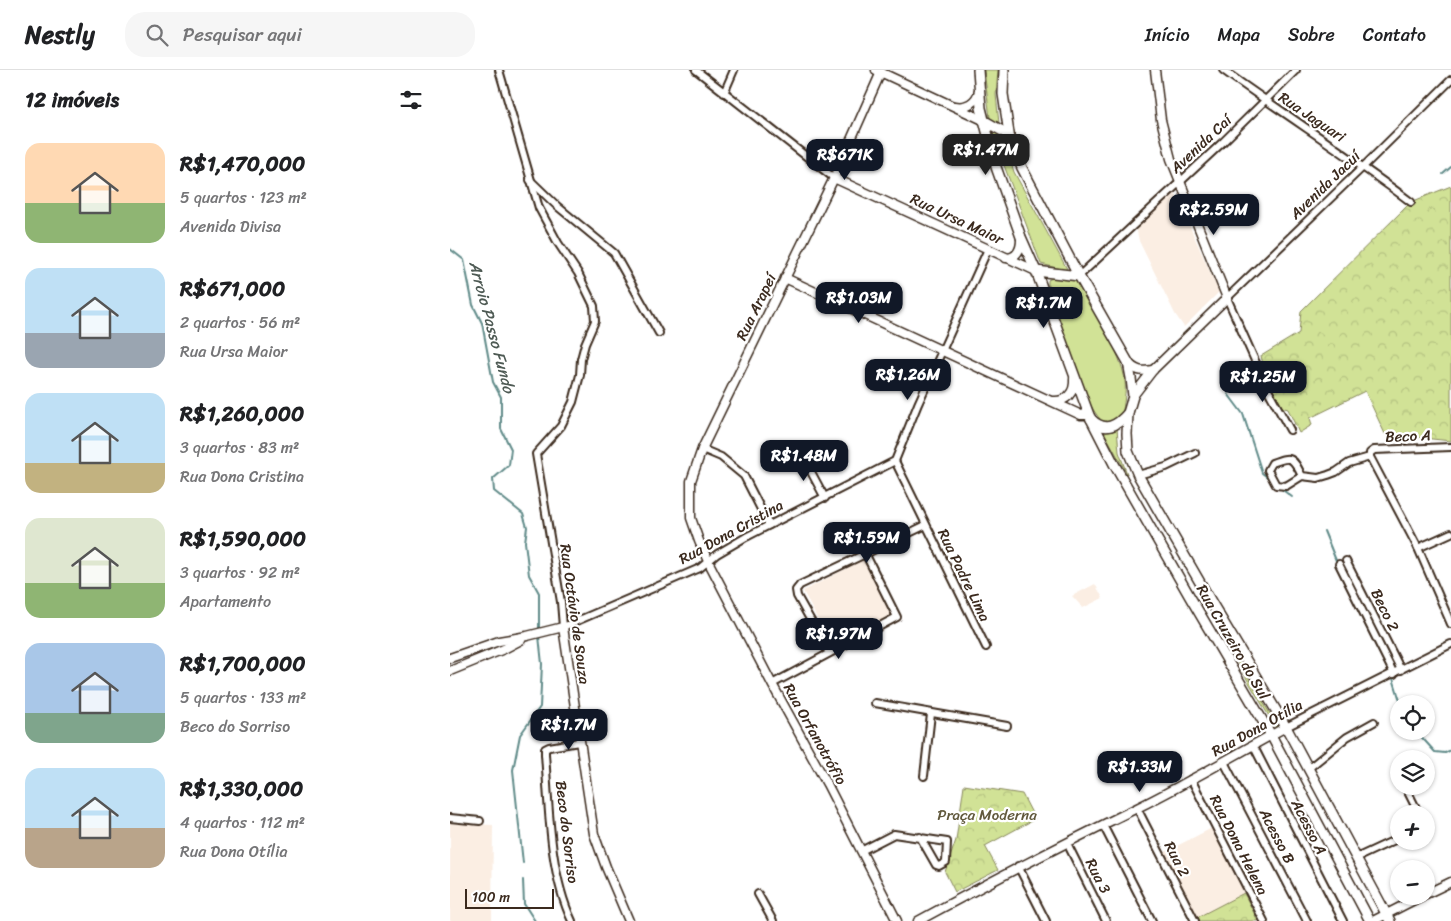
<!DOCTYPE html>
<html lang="pt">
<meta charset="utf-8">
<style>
:root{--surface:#fff;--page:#f6f6f6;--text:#202124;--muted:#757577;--line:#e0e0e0;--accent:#111827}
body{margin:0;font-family:Sriracha,sans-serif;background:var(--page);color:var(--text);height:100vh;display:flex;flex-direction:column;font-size:19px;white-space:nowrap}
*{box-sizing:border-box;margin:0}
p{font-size:16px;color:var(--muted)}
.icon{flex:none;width:28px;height:28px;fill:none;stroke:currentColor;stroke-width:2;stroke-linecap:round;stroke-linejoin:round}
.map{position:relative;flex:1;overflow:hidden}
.sheet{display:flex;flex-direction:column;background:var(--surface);width:450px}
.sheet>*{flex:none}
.controls{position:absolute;left:940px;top:625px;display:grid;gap:10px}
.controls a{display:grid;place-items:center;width:45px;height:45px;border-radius:50%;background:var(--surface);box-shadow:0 1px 4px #0004;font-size:25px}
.scale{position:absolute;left:15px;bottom:12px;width:89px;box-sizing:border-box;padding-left:5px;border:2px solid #3b2a1e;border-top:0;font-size:14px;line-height:18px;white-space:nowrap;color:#3b2a1e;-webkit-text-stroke:4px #fff;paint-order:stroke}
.price{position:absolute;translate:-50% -42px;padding:0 11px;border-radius:10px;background:var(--accent);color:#fff;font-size:16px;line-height:32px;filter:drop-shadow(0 1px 2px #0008)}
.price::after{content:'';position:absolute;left:50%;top:30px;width:15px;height:11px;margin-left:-8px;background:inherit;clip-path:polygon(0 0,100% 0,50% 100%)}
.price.active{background:#222;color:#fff}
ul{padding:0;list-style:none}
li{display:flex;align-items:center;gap:15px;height:125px;padding:0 25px}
li span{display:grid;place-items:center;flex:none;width:140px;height:100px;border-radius:15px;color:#555}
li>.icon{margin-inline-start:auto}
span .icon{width:60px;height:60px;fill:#fffc;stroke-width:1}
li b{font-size:21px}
h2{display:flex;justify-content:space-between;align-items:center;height:60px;padding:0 25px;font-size:21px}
header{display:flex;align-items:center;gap:30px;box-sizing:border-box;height:70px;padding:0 25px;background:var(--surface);border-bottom:1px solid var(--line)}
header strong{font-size:24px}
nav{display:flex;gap:28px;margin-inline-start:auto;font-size:18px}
.search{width:350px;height:45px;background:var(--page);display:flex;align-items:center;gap:12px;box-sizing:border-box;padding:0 18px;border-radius:20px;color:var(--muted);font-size:19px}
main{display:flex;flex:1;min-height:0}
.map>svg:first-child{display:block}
.built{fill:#fbeee3}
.grass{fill:#d1e296;stroke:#86865a}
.forest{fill:url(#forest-crowns);stroke:#86865a}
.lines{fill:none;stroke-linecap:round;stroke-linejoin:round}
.stream{stroke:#618b89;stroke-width:2}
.minor-casing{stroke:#3b2a1e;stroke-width:10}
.tertiary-casing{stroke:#3b2a1e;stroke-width:11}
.secondary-casing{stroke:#3b2a1e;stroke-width:12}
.minor{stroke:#fff;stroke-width:6}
.tertiary{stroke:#fff;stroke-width:8}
.secondary{stroke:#fff;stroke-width:9}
.labels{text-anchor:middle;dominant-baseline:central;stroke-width:4.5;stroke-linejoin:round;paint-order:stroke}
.street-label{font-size:15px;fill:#3b2a1e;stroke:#fff}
.park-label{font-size:15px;fill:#60583c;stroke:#fff}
.water-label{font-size:16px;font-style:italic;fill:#4e5a54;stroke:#fff}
</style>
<header>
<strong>Nestly</strong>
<div class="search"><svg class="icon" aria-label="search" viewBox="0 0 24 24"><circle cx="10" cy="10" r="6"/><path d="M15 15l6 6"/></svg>Pesquisar aqui</div>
<nav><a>Início</a><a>Mapa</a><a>Sobre</a><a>Contato</a></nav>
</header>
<main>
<section class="sheet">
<h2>12 imóveis<svg class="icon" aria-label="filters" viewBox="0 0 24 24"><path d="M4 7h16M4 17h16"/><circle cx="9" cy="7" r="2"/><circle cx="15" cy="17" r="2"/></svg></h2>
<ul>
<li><span style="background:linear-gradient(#ffd9b3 60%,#8fb573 0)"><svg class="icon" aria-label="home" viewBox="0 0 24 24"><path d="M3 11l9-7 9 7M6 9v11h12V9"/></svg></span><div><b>R$1,470,000</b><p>5 quartos · 123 m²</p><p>Avenida Divisa</p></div></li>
<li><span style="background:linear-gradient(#bfe0f5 65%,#9aa5b1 0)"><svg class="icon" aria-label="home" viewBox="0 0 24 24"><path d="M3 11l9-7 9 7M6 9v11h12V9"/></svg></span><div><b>R$671,000</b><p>2 quartos · 56 m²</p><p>Rua Ursa Maior</p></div></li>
<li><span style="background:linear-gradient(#bfe0f5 70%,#c2b280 0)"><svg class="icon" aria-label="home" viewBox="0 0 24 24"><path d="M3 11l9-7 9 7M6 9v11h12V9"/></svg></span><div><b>R$1,260,000</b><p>3 quartos · 83 m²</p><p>Rua Dona Cristina</p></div></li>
<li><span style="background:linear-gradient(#dfe7d0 65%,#8fb573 0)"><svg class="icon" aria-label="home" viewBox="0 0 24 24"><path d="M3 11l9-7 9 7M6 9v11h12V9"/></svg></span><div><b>R$1,590,000</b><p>3 quartos · 92 m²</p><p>Apartamento</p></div></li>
<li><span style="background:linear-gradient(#a9c7e8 70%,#7fa58c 0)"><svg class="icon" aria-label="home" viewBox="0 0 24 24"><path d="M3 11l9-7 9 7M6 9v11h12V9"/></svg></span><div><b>R$1,700,000</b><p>5 quartos · 133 m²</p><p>Beco do Sorriso</p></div></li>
<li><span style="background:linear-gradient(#bfe0f5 60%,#b9a48a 0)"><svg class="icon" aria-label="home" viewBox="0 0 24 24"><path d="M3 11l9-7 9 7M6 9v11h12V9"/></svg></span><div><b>R$1,330,000</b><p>4 quartos · 112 m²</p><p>Rua Dona Otília</p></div></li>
</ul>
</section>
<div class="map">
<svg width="1001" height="851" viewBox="0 0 1001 851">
<defs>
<pattern id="forest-crowns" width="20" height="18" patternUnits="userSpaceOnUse" patternTransform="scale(1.25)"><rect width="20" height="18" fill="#d1e296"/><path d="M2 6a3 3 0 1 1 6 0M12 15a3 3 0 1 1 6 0" fill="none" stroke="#b4c281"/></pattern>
</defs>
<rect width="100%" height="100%" fill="#fff"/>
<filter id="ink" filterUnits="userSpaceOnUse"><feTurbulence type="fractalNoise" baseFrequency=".02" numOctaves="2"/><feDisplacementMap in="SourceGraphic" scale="10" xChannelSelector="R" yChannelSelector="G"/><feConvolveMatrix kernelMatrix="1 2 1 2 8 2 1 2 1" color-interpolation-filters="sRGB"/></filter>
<g filter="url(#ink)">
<g class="built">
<polygon points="725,123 769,222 734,257 725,244 689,171 686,157"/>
<polygon points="413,490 441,546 381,576 353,521"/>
<polygon points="645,514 653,528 633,538 622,526"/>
<polygon points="0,753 43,755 42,851 0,851"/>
<polygon points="762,758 794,823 746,848 713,783"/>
</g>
<g class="grass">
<polygon points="534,0 548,0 546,25 549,53 540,48"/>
<polygon points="544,63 547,63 554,69 564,102 617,199 615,200 591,194 543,66"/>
<path d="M602,208L621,209L628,213C642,238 672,283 675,311C676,322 674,334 672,345L663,352L652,351C631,332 608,245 598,215V210Z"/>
<polygon points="667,358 669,382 677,404 653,360 662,361"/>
<polygon points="774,566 828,657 826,658 772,567"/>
</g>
<g class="forest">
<polygon points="1001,116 1001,371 935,364 915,321 860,348 862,355 849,363 838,339 831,337 815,302 811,286 849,263 851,241 961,132"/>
<polygon points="514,715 572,724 585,749 535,776 548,800 505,822 495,802 506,770"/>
<polygon points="794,823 808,851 747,851 746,848"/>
</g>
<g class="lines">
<g class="stream">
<polyline points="993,104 1001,97"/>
<polyline points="0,179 14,190 23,235 32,253 43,312 51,327 51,359 61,379 59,395 43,409 44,421 73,444 77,457 75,472 79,505 89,523 89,561"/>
<polyline points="778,324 793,344 812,403 821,410"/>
<polyline points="830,418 842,427"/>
<polyline points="874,461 887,493"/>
<polyline points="942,605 951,634"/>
<polyline points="966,661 985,682 995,683 1001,680"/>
<polyline points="73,793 63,700 70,665 90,637 92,594 89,566"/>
<polyline points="73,810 74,834 85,851"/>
</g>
<g class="minor-casing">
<g id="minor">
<polyline points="49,0 89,138 108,173 128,203 144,236 145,251 135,274 131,289 130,305 123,332 111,356 86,384 111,532 113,557 250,498 267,484 296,467 445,391 468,334 538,179"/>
<polyline points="246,0 384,108"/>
<path d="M773,0C835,45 900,86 961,132"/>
<polyline points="274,23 284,0"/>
<polyline points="80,110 107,136 164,183 209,263"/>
<polyline points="629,206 773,72 846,0"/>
<polyline points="840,360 819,322 777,228 914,96 1001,10"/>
<polyline points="252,379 271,387 294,406 319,455"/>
<polyline points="352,385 375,428"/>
<polyline points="920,387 968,478 1001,554"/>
<polyline points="920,387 920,383 924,380 1001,377"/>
<polyline points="445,391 536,577"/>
<polyline points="688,405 716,397 745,383"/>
<path d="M852,406C843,388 842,385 822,393L818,400L826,415L836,416L852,406L868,408L878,405L886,402L899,393L920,387"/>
<polyline points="968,478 1001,463"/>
<polyline points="896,491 951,600"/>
<polyline points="889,494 944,604"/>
<polyline points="379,583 347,526 346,520 350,515 476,455"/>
<polyline points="322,614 447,547 415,483"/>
<polyline points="425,633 557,656"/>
<polyline points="836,657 1001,574"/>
<polyline points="803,675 893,851"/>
<polyline points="774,692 857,851"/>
<polyline points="859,698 897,667 924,652"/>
<polyline points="947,701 949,703"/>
<polyline points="474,706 481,644"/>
<polyline points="741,709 814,851"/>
<polyline points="955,716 969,744"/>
<polyline points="687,738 745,851"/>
<polyline points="0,748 30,751"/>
<polyline points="653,755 702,851"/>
<polyline points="617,773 656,851"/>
<polyline points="411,781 444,764 497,772 496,792 489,796 486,795 470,767"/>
<polyline points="906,788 949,768"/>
<polyline points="568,796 596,851"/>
<polyline points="308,824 323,851"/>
<path d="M122,851C99,803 99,736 95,684V679L99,677L129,672"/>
</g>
</g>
<g class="tertiary-casing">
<g id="tertiary">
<polyline points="426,0 533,50"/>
<polyline points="431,2 384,108 252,379 241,411 241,448 249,471 258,491 322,614 377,714 447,851"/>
<path d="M505,36C516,38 526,33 529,21"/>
<polyline points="384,108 586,201"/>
<path d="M556,188C567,188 571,179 571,169"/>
<polyline points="335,208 631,345 639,345"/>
<path d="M678,292C685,301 692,302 703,300"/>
<polyline points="683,326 703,300 777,228 721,89 711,50 705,0"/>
<path d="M603,331C616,332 625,323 624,309"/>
<polyline points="0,588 49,571 77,566 113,557 144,764 156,797 179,851"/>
<polyline points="0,601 54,579 71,570"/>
<polyline points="976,824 1001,812"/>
<path d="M468,851C540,812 613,774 687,738C738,713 786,684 836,657"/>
<polyline points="923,851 972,826"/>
</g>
</g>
<g class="secondary-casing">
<g id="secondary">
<polyline points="528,0 531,38 546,97 571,167 586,201 639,345 664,394 740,527 821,665 920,851"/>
<polyline points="554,0 553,24 560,70 572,98 629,206 678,292 681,308 683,326 678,343 677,364 678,381 688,405 763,535 836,657 940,851"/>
<polyline points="533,50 554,62 559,69"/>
<polyline points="586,201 629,206"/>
<path d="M641,349C655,363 667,356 678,343"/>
</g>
</g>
<use href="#minor" class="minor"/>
<use href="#tertiary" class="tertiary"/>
<use href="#secondary" class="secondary"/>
</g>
</g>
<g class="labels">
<g class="street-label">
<text transform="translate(862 47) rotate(34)">Rua Jaguari</text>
<text transform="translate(751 74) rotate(-43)">Avenida Caí</text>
<text transform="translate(875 115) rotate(-44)">Avenida Jacuí</text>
<text transform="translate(507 149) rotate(25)">Rua Ursa Maior</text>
<text transform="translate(306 237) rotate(-64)">Rua Arapeí</text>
<text transform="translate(958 366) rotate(-2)">Beco A</text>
<text transform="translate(281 462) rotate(-29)">Rua Dona Cristina</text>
<text transform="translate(514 505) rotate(64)">Rua Padre Lima</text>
<text transform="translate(935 540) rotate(64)">Beco 2</text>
<text transform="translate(125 544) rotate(82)">Rua Octávio de Souza</text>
<text transform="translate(783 572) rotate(60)">Rua Cruzeiro do Sul</text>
<text transform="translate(807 658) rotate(-29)">Rua Dona Otília</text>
<text transform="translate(365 664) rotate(61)">Rua Orfanotrófio</text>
<text transform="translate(859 757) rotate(63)">Acesso A</text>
<text transform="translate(117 762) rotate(83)">Beco do Sorriso</text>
<text transform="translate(827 766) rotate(63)">Acesso B</text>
<text transform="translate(789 775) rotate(63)">Rua Dona Helena</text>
<text transform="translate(727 789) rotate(63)">Rua 2</text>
<text transform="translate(648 806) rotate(63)">Rua 3</text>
</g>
<g class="park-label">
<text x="537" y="745">Praça Moderna</text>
</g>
<g class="water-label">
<text transform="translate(42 257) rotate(75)">Arroio Passo Fundo</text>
</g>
</g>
</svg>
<div class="controls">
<a><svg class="icon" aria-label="locate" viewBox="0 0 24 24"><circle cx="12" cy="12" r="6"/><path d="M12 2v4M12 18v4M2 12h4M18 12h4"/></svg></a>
<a><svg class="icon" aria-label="layers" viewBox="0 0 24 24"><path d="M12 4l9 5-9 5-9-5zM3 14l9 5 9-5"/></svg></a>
<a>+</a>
<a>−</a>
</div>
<div class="scale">100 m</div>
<b class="price active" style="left:536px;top:106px">R$1.47M</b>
<b class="price" style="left:395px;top:111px">R$671K</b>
<b class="price" style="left:764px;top:166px">R$2.59M</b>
<b class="price" style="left:409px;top:254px">R$1.03M</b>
<b class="price" style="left:594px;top:259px">R$1.7M</b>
<b class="price" style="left:458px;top:331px">R$1.26M</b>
<b class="price" style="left:813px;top:333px">R$1.25M</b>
<b class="price" style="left:354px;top:412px">R$1.48M</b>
<b class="price" style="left:417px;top:494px">R$1.59M</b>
<b class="price" style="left:389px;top:590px">R$1.97M</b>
<b class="price" style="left:119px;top:681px">R$1.7M</b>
<b class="price" style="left:690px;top:723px">R$1.33M</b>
</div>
</main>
